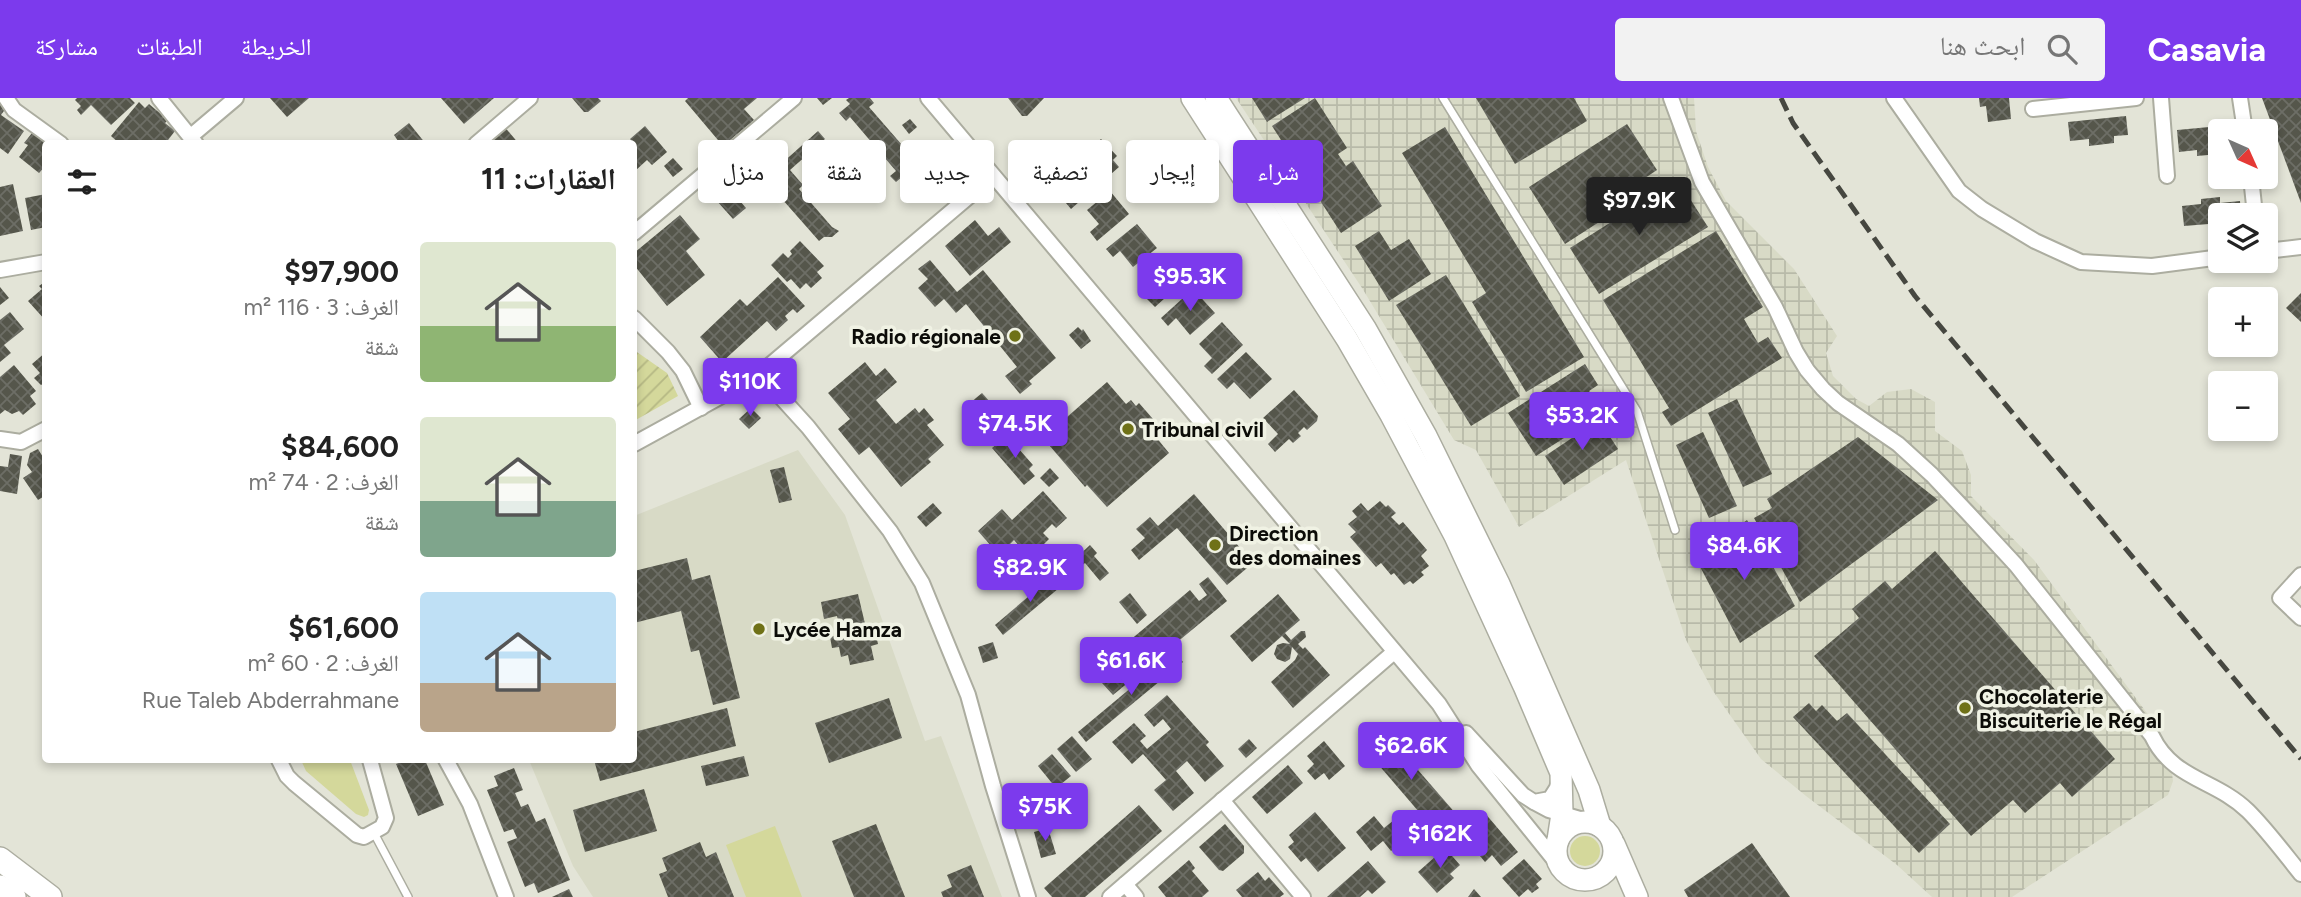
<!DOCTYPE html>
<html lang="ar">
<meta charset="utf-8">
<style>
:root{--surface:#fff;--page:#f2f2f2;--text:#222;--muted:#767676;--accent:#7c3aed}
body{margin:0;font-family:Figtree,"Noto Naskh Arabic",sans-serif;background:var(--page);color:var(--text);direction:rtl;height:100vh;display:flex;flex-direction:column;font-size:26px;white-space:nowrap}
*{box-sizing:border-box;margin:0}
p{font-size:23px;color:var(--muted)}
.icon{flex:none;width:38px;height:38px;fill:none;stroke:currentColor;stroke-width:2;stroke-linecap:round;stroke-linejoin:round}
.map{position:relative;flex:1;overflow:hidden;direction:ltr}
.sheet{position:absolute;left:42px;top:42px;width:595px;height:623px;display:flex;flex-direction:column;background:var(--surface);border-radius:7px;box-shadow:0 4px 10px #0003;direction:rtl}
.sheet>*{flex:none}
.top-card{position:absolute;left:658px;top:42px;width:665px;height:63px;direction:rtl;display:flex;gap:14px}
.needle{width:46px;rotate:135deg}
.buttons{position:absolute;left:2208px;top:21px;display:grid;gap:14px}
.buttons a{display:grid;place-items:center;width:70px;height:70px;border-radius:7px;background:var(--surface);box-shadow:0 4px 10px #0003;font-size:35px}
.price{position:absolute;translate:-50% -60px;padding:0 16px;border-radius:7px;background:var(--accent);color:#fff;font-size:23px;line-height:46px;filter:drop-shadow(0 2px 4px #0008)}
.price::after{content:'';position:absolute;left:50%;top:42px;width:21px;height:16px;margin-left:-10px;background:inherit;clip-path:polygon(0 0,100% 0,50% 100%)}
.price.current{background:#222;color:#fff}
ul{padding:0;list-style:none}
li{display:flex;align-items:center;gap:21px;height:175px;padding:0 21px}
li span{display:grid;place-items:center;flex:none;width:196px;height:140px;border-radius:7px;color:#555}
li>.icon{margin-inline-start:auto}
span .icon{width:84px;height:84px;fill:#fffc;stroke-width:1}
li b{font-size:30px}
h2{display:flex;justify-content:space-between;align-items:center;height:84px;padding:0 21px;font-size:30px}
.chip{padding:0 24px;border-radius:7px;background:var(--surface);box-shadow:0 4px 10px #0003;font-size:24px;line-height:63px}
.chip.current{background:var(--accent);color:#fff}
header{display:flex;align-items:center;gap:42px;box-sizing:border-box;height:98px;padding:0 35px;background:var(--accent);color:#fff}
header strong{font-size:33px}
nav{display:flex;gap:38px;margin-inline-start:auto;font-size:24px}
.search{width:490px;height:63px;background:var(--page);display:flex;align-items:center;gap:18px;box-sizing:border-box;padding:0 24px;border-radius:7px;color:var(--muted);font-size:26px}
.map>svg:first-child{display:block}
.built{fill:#d8dac6}
.industrial{fill:url(#industrial-grid)}
.grass{fill:#d4d89b}
.garden{fill:url(#garden-furrows)}
.building{fill:url(#building-cross-hatch)}
.lines{fill:none;stroke-linecap:round;stroke-linejoin:round}
.service-casing{stroke:#acada0;stroke-width:10}
.minor-casing{stroke:#acada0;stroke-width:18}
.secondary-casing{stroke:#acada0;stroke-width:24}
.primary-casing{stroke:#acada0;stroke-width:26}
.service{stroke:#fff;stroke-width:7}
.minor{stroke:#fff;stroke-width:14}
.secondary{stroke:#fff;stroke-width:21}
.primary{stroke:#fff;stroke-width:23}
.rail{stroke:#464740;stroke-width:5;stroke-dasharray:14 7;stroke-linecap:butt}
.poi-dot{fill:#6f7117;stroke:#f0f2e4;stroke-width:2.5}
.labels{text-anchor:middle;dominant-baseline:central;stroke-width:7;stroke-linejoin:round;paint-order:stroke}
.poi-label{font-size:21px;font-weight:bold;fill:#0c0c08;stroke:#f0f2e4;text-anchor:start}
</style>
<header>
<strong>Casavia</strong>
<div class="search"><svg class="icon" aria-label="search" viewBox="0 0 24 24"><circle cx="10" cy="10" r="6"/><path d="M15 15l6 6"/></svg>ابحث هنا</div>
<nav><a>الخريطة</a><a>الطبقات</a><a>مشاركة</a></nav>
</header>
<div class="map">
<svg width="2301" height="799" viewBox="0 0 2301 799">
<defs>
<pattern id="industrial-grid" width="8" height="8" patternUnits="userSpaceOnUse" patternTransform="scale(1.75)"><rect width="8" height="8" fill="#d8dac6"/><path d="M0 4h8M4 0v8" fill="none" stroke="#b8baa9"/></pattern>
<pattern id="garden-furrows" width="10" height="10" patternUnits="userSpaceOnUse" patternTransform="scale(1.75)"><rect width="10" height="10" fill="#d4d89b"/><path d="M-1 1l2-2M0 10L10 0M9 11l2-2" fill="none" stroke="#b5b884"/></pattern>
<pattern id="building-cross-hatch" width="8" height="8" patternUnits="userSpaceOnUse" patternTransform="scale(1.75)"><rect width="8" height="8" fill="#55564b"/><path d="M0 0l8 8M0 8l8-8" fill="none" stroke="#6d6e66"/></pattern>
</defs>
<rect width="100%" height="100%" fill="#e3e4d7"/>
<polygon class="built" points="798,352 845,417 925,643 941,638 1002,799 593,799 573,768 529,662 634,662 634,418"/>
<polygon class="industrial" points="1236,0 1694,0 1696,33 1708,69 1726,103 1794,171 1837,238 1826,255 1833,278 1856,301 1869,308 1887,294 1911,291 1935,304 1935,333 1962,353 1971,377 1971,398 2034,462 2152,622 2170,660 2173,683 2168,697 2012,799 1932,799 1897,767 1806,698 1761,661 1713,593 1686,542 1626,362 1519,429 1476,352 1454,342 1362,190"/>
<g class="grass">
<polygon points="301,662 350,662 369,712 368,717 364,719 356,716 306,673"/>
<polygon points="775,728 802,799 746,799 726,747"/>
<circle cx="1585" cy="753" r="15"/>
</g>
<polygon class="garden" points="634,252 667,275 678,298 634,323"/>
<g class="building">
<polygon points="77,0 130,0 135,5 111,27 91,7 81,17 77,12 81,8 75,2"/>
<polygon points="270,0 309,0 287,19"/>
<polygon points="441,0 494,0 464,26"/>
<polygon points="572,0 598,0 601,3 588,14 584,14"/>
<polygon points="688,0 757,0 744,11 754,22 723,48 685,3"/>
<polygon points="817,0 832,0 823,7"/>
<polygon points="849,0 870,0 874,5 869,9 909,55 912,53 925,67 912,78 908,74 896,84 890,78 896,73 850,19 846,23 839,15 850,6 846,2"/>
<polygon points="1008,0 1044,0 1027,18 1022,18"/>
<polygon points="1252,0 1305,0 1267,24"/>
<polygon points="1315,0 1347,50 1338,56 1346,68 1353,63 1382,108 1341,135 1272,28"/>
<polygon points="1476,0 1574,0 1587,23 1515,66"/>
<polygon points="1979,0 2009,0 2011,21 1988,24 1986,8 1980,9"/>
<polygon points="2262,0 2301,0 2301,105"/>
<polygon points="139,4 145,10 149,6 168,22 165,25 175,33 165,46 120,46 111,38"/>
<polygon points="0,6 6,10 1,17 24,33 8,56 0,50"/>
<polygon points="2126,18 2128,37 2114,38 2114,45 2089,48 2089,41 2070,43 2068,24"/>
<polygon points="910,21 917,29 909,36 902,27"/>
<polygon points="409,25 426,46 400,46 394,37"/>
<polygon points="1627,26 1657,72 1645,80 1652,90 1565,146 1529,89"/>
<polygon points="2231,27 2232,33 2221,33 2219,56 2197,58 2197,52 2179,54 2177,32"/>
<polygon points="504,28 519,46 490,46 487,42"/>
<polygon points="645,28 667,54 652,67 647,62 635,73 635,47 630,41"/>
<polygon points="1445,29 1584,259 1526,294 1472,204 1486,195 1402,55"/>
<polygon points="818,33 825,41 790,72 803,87 799,91 832,129 839,133 832,139 824,139 819,143 760,76 767,70 771,75"/>
<polygon points="32,35 46,45 46,67 39,75 19,59 28,47 24,45"/>
<polygon points="1101,41 1117,58 1113,62 1119,69 1071,111 1050,86"/>
<polygon points="673,60 683,71 673,79 664,68"/>
<polygon points="725,78 738,93 734,96 746,110 733,121 708,93"/>
<polygon points="1678,82 1708,129 1599,196 1570,150"/>
<polygon points="13,86 23,133 0,138 0,89"/>
<polygon points="1110,93 1129,116 1097,143 1090,134 1099,126 1087,112"/>
<polygon points="46,96 46,129 31,132 25,100"/>
<polygon points="2220,99 2220,105 2240,103 2241,117 2221,117 2221,125 2184,128 2182,108 2201,106 2201,101"/>
<polygon points="680,117 700,141 686,153 705,177 667,208 634,167 634,155"/>
<polygon points="975,122 988,138 999,129 1011,144 970,178 945,148"/>
<polygon points="1137,126 1157,150 1133,169 1120,153 1113,159 1106,151"/>
<polygon points="1379,133 1391,152 1409,141 1431,176 1389,203 1355,148"/>
<polygon points="1716,133 1763,209 1744,221 1758,245 1768,239 1782,260 1671,328 1662,314 1669,310 1603,202"/>
<polygon points="800,143 824,168 817,174 822,180 811,190 806,185 800,191 791,181 787,184 771,167 783,155 788,160 792,156 790,153"/>
<polygon points="930,162 957,194 983,172 1056,260 1029,283 1032,286 1020,296 1005,278 1017,269 966,206 956,215 944,201 935,209 918,190 928,181 918,171"/>
<polygon points="1166,162 1185,182 1155,209 1147,201 1156,193 1145,181"/>
<polygon points="1446,177 1520,298 1471,328 1396,207"/>
<polygon points="778,179 805,208 797,215 793,211 785,218 788,222 776,233 767,223 722,264 700,239 740,201 747,208"/>
<polygon points="46,183 46,223 28,203 42,191 39,188"/>
<polygon points="0,189 9,200 0,207"/>
<polygon points="1193,191 1215,215 1190,237 1176,220 1168,228 1161,220"/>
<polygon points="2301,195 2301,224 2286,210"/>
<polygon points="10,214 24,231 4,247 11,255 0,264 0,222"/>
<polygon points="1222,224 1243,247 1212,276 1204,268 1212,260 1199,246"/>
<polygon points="1078,229 1082,233 1083,231 1091,243 1081,251 1069,237"/>
<polygon points="46,254 46,284 41,287 34,280 40,275 32,266"/>
<polygon points="1246,254 1272,281 1250,301 1234,284 1227,291 1217,281"/>
<polygon points="865,264 876,278 885,270 897,284 876,302 896,326 915,310 919,315 924,310 934,322 927,327 944,347 928,361 931,364 901,389 869,349 859,357 838,331 850,321 828,295"/>
<polygon points="1585,266 1598,287 1589,293 1602,314 1576,331 1572,327 1561,335 1564,340 1536,358 1508,315"/>
<polygon points="14,267 36,293 30,298 36,306 23,317 19,313 12,316 5,312 0,316 0,279"/>
<polygon points="1107,284 1126,306 1131,302 1136,308 1139,305 1153,321 1151,324 1156,329 1151,333 1169,355 1107,409 1087,387 1085,389 1043,340"/>
<polygon points="1294,292 1318,318 1317,323 1307,332 1304,329 1298,335 1301,338 1293,345 1289,341 1275,354 1268,346 1278,336 1263,320"/>
<polygon points="982,295 998,313 986,323 970,305"/>
<polygon points="1737,301 1772,376 1743,389 1708,315"/>
<polygon points="751,310 761,320 749,331 739,321"/>
<polygon points="1001,316 1012,328 999,340 988,327"/>
<polygon points="1599,322 1618,351 1564,387 1545,358"/>
<polygon points="1703,334 1737,408 1709,420 1676,347"/>
<polygon points="1858,339 1938,402 1800,504 1754,420 1772,410 1767,401"/>
<polygon points="1003,341 1007,345 1011,342 1033,367 1029,371 1035,378 1024,387 992,350"/>
<polygon points="38,351 46,364 46,397 38,402 23,380 32,374 27,367 30,355"/>
<polygon points="10,356 22,358 17,396 0,393 0,368 8,369"/>
<polygon points="784,369 792,402 779,405 770,372"/>
<polygon points="1050,370 1059,380 1049,389 1040,380"/>
<polygon points="1043,393 1067,420 1056,430 1052,426 1043,435 1049,441 1030,460 1014,442 1003,453 997,446 992,449 978,433 1002,411 1012,422"/>
<polygon points="1194,396 1253,465 1227,487 1177,430 1139,462 1131,452 1145,440 1136,431 1150,419 1158,428"/>
<polygon points="1380,403 1386,409 1388,407 1396,415 1391,419 1399,427 1403,424 1427,452 1421,458 1429,468 1421,474 1424,477 1413,486 1410,483 1404,487 1394,475 1391,477 1381,465 1376,469 1350,439 1356,434 1348,426 1357,419 1352,413 1361,405 1368,413"/>
<polygon points="933,405 942,415 926,429 917,419"/>
<polygon points="1747,422 1795,508 1740,545 1695,459"/>
<polygon points="1090,447 1097,455 1094,458 1109,475 1100,483 1085,465 1064,482 1059,476"/>
<polygon points="1935,453 2115,661 2072,699 2060,685 2025,715 2013,702 1971,738 1814,558 1859,520 1852,511 1885,483 1892,491"/>
<polygon points="687,460 692,482 710,477 740,600 713,607 699,552 691,554 681,513 634,525 634,473"/>
<polygon points="1056,475 1065,485 1003,537 995,527"/>
<polygon points="1208,479 1227,503 1113,597 1092,574 1190,492 1199,503 1207,497 1199,486"/>
<polygon points="1130,495 1147,517 1137,526 1119,504"/>
<polygon points="858,496 866,530 874,528 878,546 871,548 874,562 850,567 848,557 841,559 839,549 832,550 830,539 841,536 837,518 824,521 821,504"/>
<polygon points="1278,496 1300,522 1285,535 1291,542 1301,533 1305,533 1306,539 1298,546 1303,551 1305,549 1330,577 1293,610 1271,584 1295,562 1298,556 1292,549 1290,561 1285,564 1277,561 1274,556 1277,547 1283,545 1290,546 1282,538 1252,564 1230,538"/>
<polygon points="993,544 998,560 983,565 978,549"/>
<polygon points="1174,554 1183,564 1086,644 1078,634"/>
<polygon points="1167,597 1209,644 1206,647 1224,668 1205,684 1187,663 1176,673 1194,695 1173,713 1154,692 1166,682 1143,656 1132,666 1112,644 1134,625 1146,638 1140,643 1147,651 1171,631 1163,621 1154,629 1144,617"/>
<polygon points="889,600 902,640 829,665 815,625"/>
<polygon points="1809,605 1816,613 1822,607 1837,623 1847,615 1950,726 1919,755 1793,619"/>
<polygon points="727,610 736,648 600,683 594,662 634,662 634,634"/>
<polygon points="1385,634 1457,717 1437,735 1365,651"/>
<polygon points="1072,638 1092,661 1076,674 1057,651"/>
<polygon points="1249,641 1257,650 1246,660 1238,651"/>
<polygon points="1324,643 1345,668 1329,682 1324,675 1315,682 1307,673 1314,666 1307,658"/>
<polygon points="1052,656 1071,678 1056,690 1038,668"/>
<polygon points="744,658 749,678 706,688 701,668"/>
<polygon points="407,662 425,662 444,707 418,718 396,666"/>
<polygon points="1288,667 1303,685 1267,716 1252,699"/>
<polygon points="514,670 523,692 515,695 521,709 528,706 536,724 545,720 570,782 538,795 534,785 525,789 507,744 517,740 513,731 504,734 487,692 498,688 494,678"/>
<polygon points="644,691 657,733 585,754 573,712"/>
<polygon points="1139,707 1162,733 1085,799 1052,799 1044,790"/>
<polygon points="1315,714 1346,750 1318,774 1306,760 1301,764 1288,749 1294,744 1289,737"/>
<polygon points="1484,714 1518,754 1501,768 1492,757 1485,764 1460,734"/>
<polygon points="1374,718 1384,730 1394,722 1408,738 1391,753 1383,743 1371,753 1356,734"/>
<polygon points="876,726 905,799 854,799 832,743"/>
<polygon points="1225,726 1244,748 1244,755 1223,773 1219,772 1199,749"/>
<polygon points="1048,730 1056,756 1041,760 1034,734"/>
<polygon points="700,744 706,759 716,754 734,799 668,799 659,776 667,773 662,760"/>
<polygon points="1752,745 1790,799 1688,799 1684,792"/>
<polygon points="1445,750 1460,767 1450,776 1454,780 1437,795 1418,774"/>
<polygon points="1524,761 1542,781 1536,786 1539,790 1532,795 1528,791 1519,799 1502,780"/>
<polygon points="1189,762 1195,770 1192,773 1209,793 1202,799 1166,799 1158,789"/>
<polygon points="1368,763 1386,784 1372,796 1368,792 1360,799 1327,799"/>
<polygon points="971,767 984,799 943,799 941,794 952,789 947,777"/>
<polygon points="1258,774 1265,783 1269,779 1284,796 1280,799 1242,799 1236,792"/>
<polygon points="569,791 573,799 552,799"/>
<polygon points="1474,791 1481,799 1468,799"/>
</g>
<g class="lines">
<g class="service-casing">
<g id="service">
<polyline points="1443,0 1637,313 1675,432"/>
<polyline points="374,735 408,799"/>
</g>
</g>
<g class="minor-casing">
<g id="minor">
<polyline points="6,0 14,12 61,46"/>
<polyline points="159,0 196,46"/>
<polyline points="928,0 1439,606 1478,667 1561,770"/>
<path d="M1671,0L1702,84L1775,209L1796,254L1807,272L1823,291L1838,305L1898,346L1932,377L1967,414L2016,467L2152,638C2173,682 2215,681 2248,713C2267,732 2284,755 2301,776"/>
<polyline points="1894,0 1959,93 1982,111 2035,143 2081,164 2152,168 2221,159"/>
<polyline points="2161,0 2167,78"/>
<polyline points="2240,0 2245,33"/>
<polyline points="2033,11 2136,0"/>
<polyline points="191,38 236,0"/>
<polyline points="476,46 530,0"/>
<polyline points="2251,79 2255,117"/>
<polyline points="634,135 794,0"/>
<polyline points="2266,153 2301,149"/>
<polyline points="0,172 46,164"/>
<polyline points="634,220 668,254 683,273 701,310"/>
<polyline points="756,279 778,296 808,329 890,433 922,485 968,597 993,688 1028,799"/>
<polyline points="0,341 21,344 46,331"/>
<polyline points="634,346 756,279 992,79"/>
<polyline points="2301,477 2280,500 2301,520"/>
<polyline points="1466,635 1523,697 1534,704 1550,701 1557,690 1559,683"/>
<polyline points="279,662 287,678 294,685 357,737 364,739 382,729 386,720 370,662"/>
<polyline points="446,662 470,706 506,799"/>
<polyline points="1222,702 1303,799"/>
<polyline points="1534,704 1549,712 1590,724"/>
<polyline points="1125,786 1136,799"/>
<polyline points="1110,799 1394,554"/>
</g>
</g>
<g class="secondary-casing">
<g id="secondary">
<polyline points="1192,0 1347,241 1391,317 1455,438 1524,588 1561,675 1562,716 1558,742"/>
<polyline points="1216,0 1365,230 1426,338 1499,486 1589,692 1600,728"/>
<circle cx="1585" cy="753" r="29"/>
<polyline points="1614,746 1637,799"/>
</g>
</g>
<g class="primary-casing">
<g id="primary">
<polyline points="0,761 50,799"/>
<polyline points="0,789 14,799"/>
</g>
</g>
<use href="#service" class="service"/>
<use href="#minor" class="minor"/>
<use href="#secondary" class="secondary"/>
<use href="#primary" class="primary"/>
<polyline class="rail" points="1781,0 1793,25 1915,198 2301,661"/>
</g>
<g class="poi-dot">
<circle cx="1015" cy="238" r="7"/>
<circle cx="1128" cy="331" r="7"/>
<circle cx="1215" cy="447" r="7"/>
<circle cx="759" cy="531" r="7"/>
<circle cx="1965" cy="610" r="7"/>
</g>
<g class="labels">
<g class="poi-label">
<text x="1001" y="238" text-anchor="end">Radio régionale</text>
<text x="1142" y="331">Tribunal civil</text>
<text x="1229" y="435">Direction<tspan x="1229" dy="24">des domaines</tspan></text>
<text x="773" y="531">Lycée Hamza</text>
<text x="1979" y="598">Chocolaterie<tspan x="1979" dy="24">Biscuiterie le Régal</tspan></text>
</g>
</g>
</svg>
<div class="buttons">
<a><svg class="needle" viewBox="-14 -14 28 28"><path d="M0-13l5 13h-10z" fill="#e53935"/><path d="M0 13l5-13h-10z" fill="#767676"/></svg></a>
<a><svg class="icon" aria-label="layers" viewBox="0 0 24 24"><path d="M12 4l9 5-9 5-9-5zM3 14l9 5 9-5"/></svg></a>
<a>+</a>
<a>−</a>
</div>
<b class="price current" style="left:1639px;top:139px">$97.9K</b>
<b class="price" style="left:1190px;top:215px">$95.3K</b>
<b class="price" style="left:750px;top:320px">$110K</b>
<b class="price" style="left:1582px;top:354px">$53.2K</b>
<b class="price" style="left:1015px;top:362px">$74.5K</b>
<b class="price" style="left:1744px;top:484px">$84.6K</b>
<b class="price" style="left:1030px;top:506px">$82.9K</b>
<b class="price" style="left:1131px;top:599px">$61.6K</b>
<b class="price" style="left:1411px;top:684px">$62.6K</b>
<b class="price" style="left:1045px;top:745px">$75K</b>
<b class="price" style="left:1440px;top:772px">$162K</b>
<div class="top-card">
<a class="chip current">شراء</a>
<a class="chip">إيجار</a>
<a class="chip">تصفية</a>
<a class="chip">جديد</a>
<a class="chip">شقة</a>
<a class="chip">منزل</a>
</div>
<section class="sheet">
<h2>العقارات: 11<svg class="icon" aria-label="filters" viewBox="0 0 24 24"><path d="M4 7h16M4 17h16"/><circle cx="9" cy="7" r="2"/><circle cx="15" cy="17" r="2"/></svg></h2>
<ul>
<li><span style="background:linear-gradient(#dfe7d0 60%,#8fb573 0)"><svg class="icon" aria-label="home" viewBox="0 0 24 24"><path d="M3 11l9-7 9 7M6 9v11h12V9"/></svg></span><div><b>$97,900</b><p>الغرف: 3 · 116 m²</p><p>شقة</p></div></li>
<li><span style="background:linear-gradient(#dfe7d0 60%,#7fa58c 0)"><svg class="icon" aria-label="home" viewBox="0 0 24 24"><path d="M3 11l9-7 9 7M6 9v11h12V9"/></svg></span><div><b>$84,600</b><p>الغرف: 2 · 74 m²</p><p>شقة</p></div></li>
<li><span style="background:linear-gradient(#bfe0f5 65%,#b9a48a 0)"><svg class="icon" aria-label="home" viewBox="0 0 24 24"><path d="M3 11l9-7 9 7M6 9v11h12V9"/></svg></span><div><b>$61,600</b><p>الغرف: 2 · 60 m²</p><p>Rue Taleb Abderrahmane</p></div></li>
</ul>
</section>
</div>
